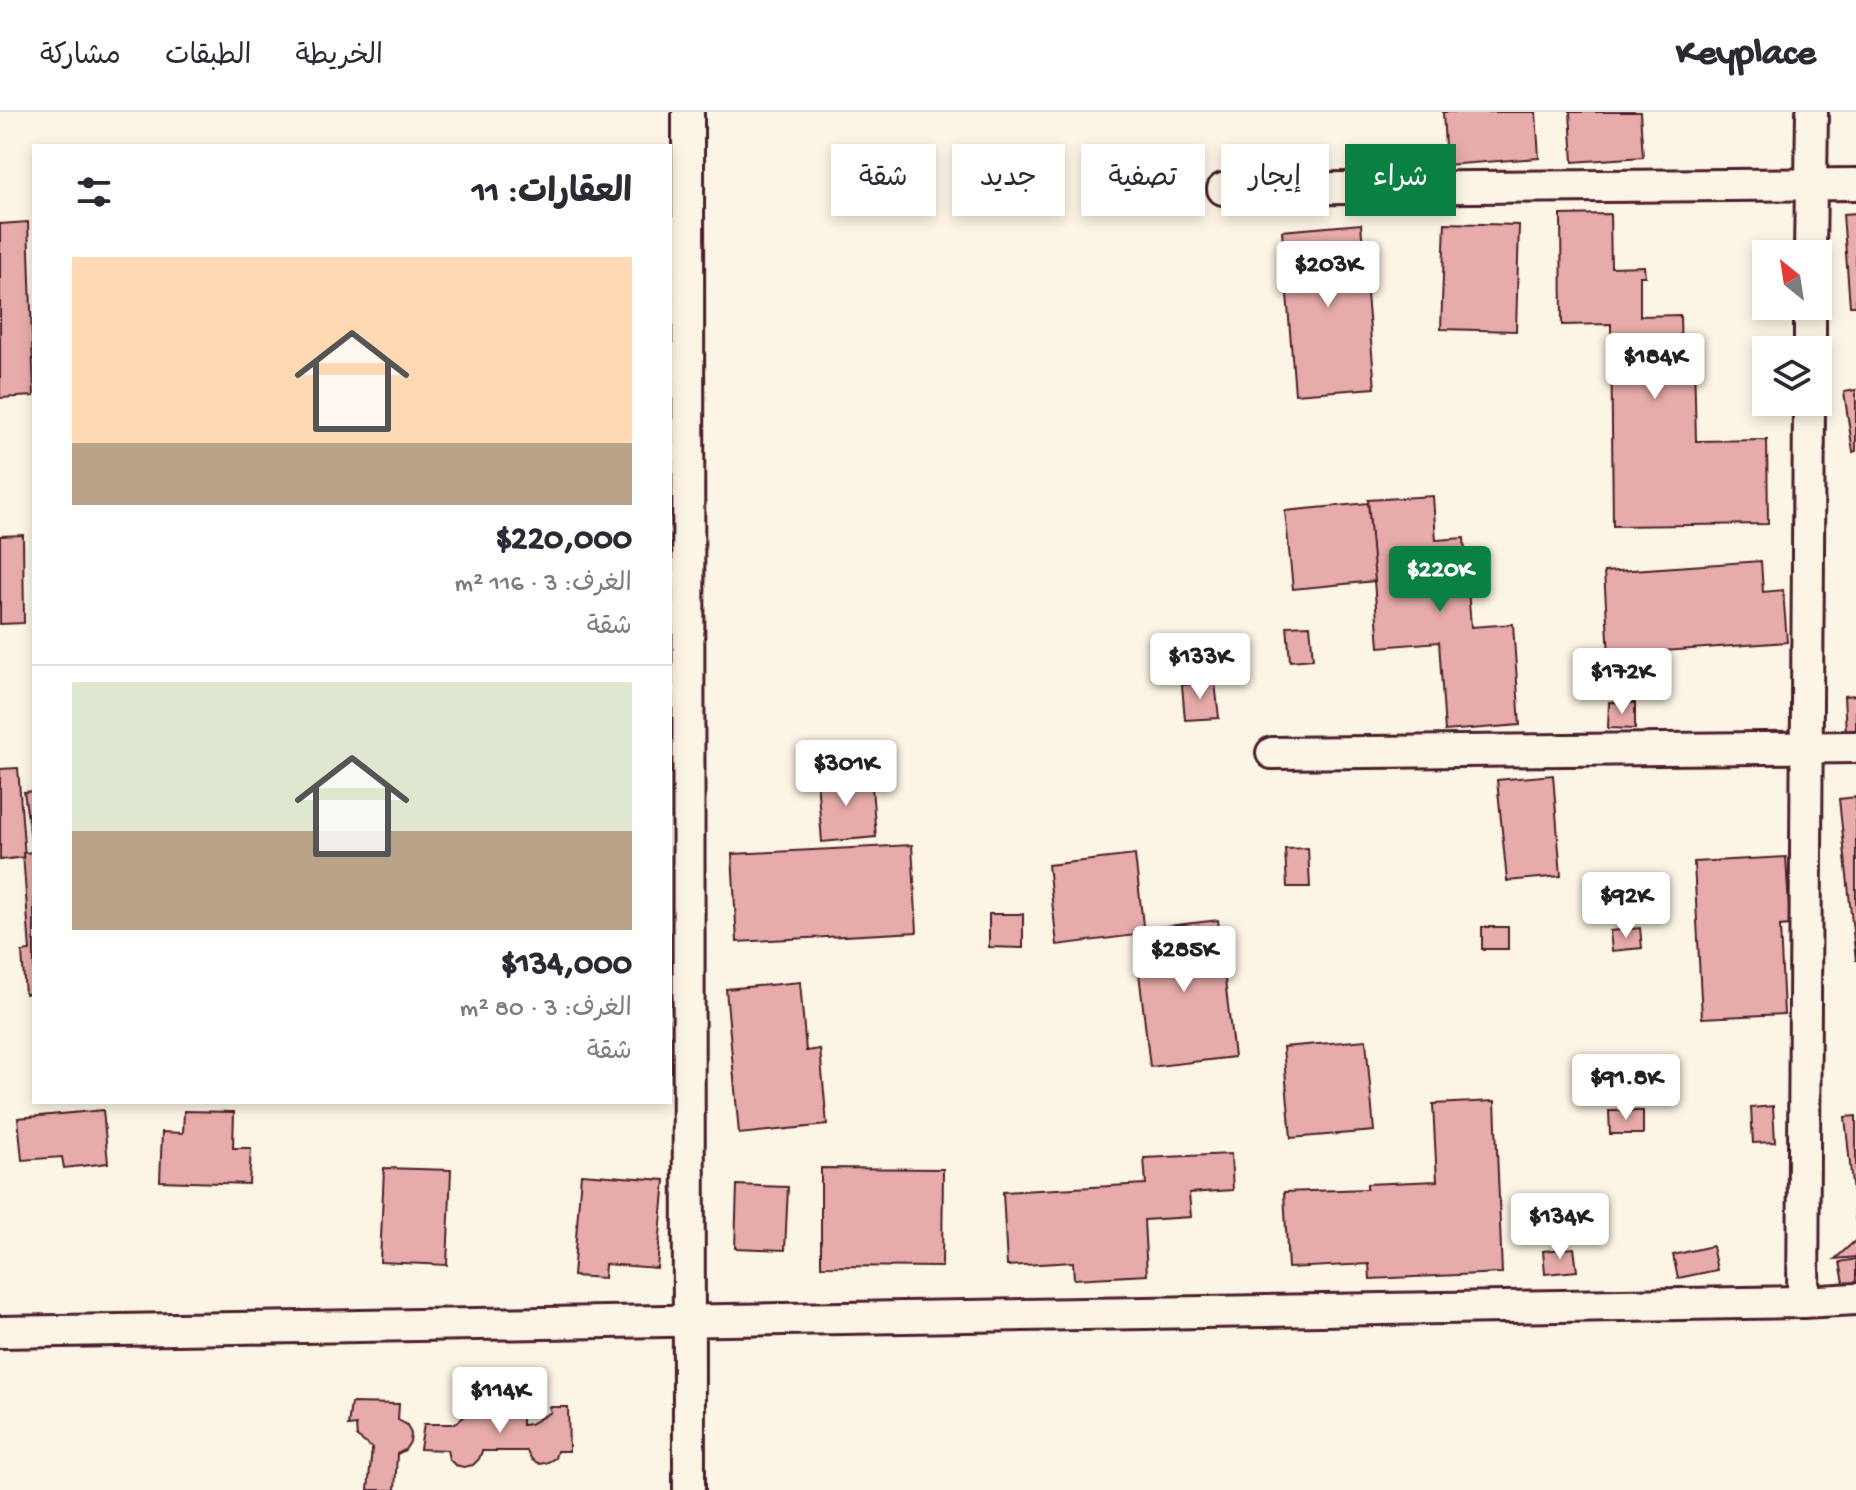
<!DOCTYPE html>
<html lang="ar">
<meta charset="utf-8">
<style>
:root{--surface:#fff;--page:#f7f7f7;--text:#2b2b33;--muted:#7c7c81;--line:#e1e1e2;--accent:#0b8043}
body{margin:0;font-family:"Gochi Hand","Playpen Sans Arabic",sans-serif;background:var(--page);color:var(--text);direction:rtl;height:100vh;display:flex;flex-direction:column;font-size:30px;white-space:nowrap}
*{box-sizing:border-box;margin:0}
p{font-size:26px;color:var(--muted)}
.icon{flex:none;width:44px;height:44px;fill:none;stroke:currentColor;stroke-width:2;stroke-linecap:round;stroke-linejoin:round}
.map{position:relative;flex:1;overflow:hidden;direction:ltr}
.panel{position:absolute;left:32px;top:32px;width:640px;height:960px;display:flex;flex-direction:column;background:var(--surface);border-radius:0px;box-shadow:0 4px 12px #0003;direction:rtl}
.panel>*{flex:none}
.hud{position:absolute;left:696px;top:32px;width:760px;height:72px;direction:rtl;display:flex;gap:16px}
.needle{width:52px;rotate:330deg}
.buttons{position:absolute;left:1752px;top:128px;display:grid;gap:16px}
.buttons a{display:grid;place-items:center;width:80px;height:80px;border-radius:0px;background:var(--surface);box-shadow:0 4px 12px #0003;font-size:40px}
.price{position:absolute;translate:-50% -68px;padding:0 18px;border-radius:8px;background:#fff;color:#222;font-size:26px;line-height:52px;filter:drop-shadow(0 2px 4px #0008)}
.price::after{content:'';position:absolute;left:50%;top:48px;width:24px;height:18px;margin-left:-12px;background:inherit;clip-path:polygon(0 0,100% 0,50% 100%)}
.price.selected{background:var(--accent);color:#fff}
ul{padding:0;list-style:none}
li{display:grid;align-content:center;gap:16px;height:424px;padding:0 40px}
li+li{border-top:2px solid var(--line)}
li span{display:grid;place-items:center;height:248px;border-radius:0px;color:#555}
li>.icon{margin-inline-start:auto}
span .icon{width:144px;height:144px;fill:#fffc;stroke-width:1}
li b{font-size:34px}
h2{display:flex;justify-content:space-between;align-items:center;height:96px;padding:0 40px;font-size:34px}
.pill{padding:0 28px;border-radius:0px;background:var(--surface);box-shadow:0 4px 12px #0003;font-size:28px;line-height:72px}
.pill.selected{background:var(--accent);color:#fff}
header{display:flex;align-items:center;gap:48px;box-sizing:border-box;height:112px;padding:0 40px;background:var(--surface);border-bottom:2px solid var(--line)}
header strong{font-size:38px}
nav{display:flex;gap:44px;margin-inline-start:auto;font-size:28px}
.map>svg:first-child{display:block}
.building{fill:#e7aca9;stroke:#4a1f2b;stroke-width:2}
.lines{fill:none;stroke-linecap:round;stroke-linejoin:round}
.minor-casing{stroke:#4a1f2b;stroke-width:36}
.minor{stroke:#fcf5e5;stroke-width:30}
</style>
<header>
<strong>Keyplace</strong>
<nav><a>الخريطة</a><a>الطبقات</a><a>مشاركة</a></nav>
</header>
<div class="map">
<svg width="1856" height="1378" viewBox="0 0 1856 1378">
<rect width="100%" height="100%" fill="#fcf5e5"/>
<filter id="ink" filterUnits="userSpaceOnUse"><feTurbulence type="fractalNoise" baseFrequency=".0125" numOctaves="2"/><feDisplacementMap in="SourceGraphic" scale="16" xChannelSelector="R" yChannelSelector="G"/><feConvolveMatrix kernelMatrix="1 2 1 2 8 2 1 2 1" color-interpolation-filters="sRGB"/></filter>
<g filter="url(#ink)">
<g class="building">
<polygon points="1443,0 1536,0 1539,46 1446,53"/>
<polygon points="1570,0 1640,0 1643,45 1573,50"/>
<polygon points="1856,101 1856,194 1850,194 1843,102"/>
<polygon points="1610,102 1611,155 1644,154 1645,164 1640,164 1640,204 1680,203 1681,247 1694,247 1696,329 1767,328 1768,412 1613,414 1611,212 1562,213 1561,103"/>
<polygon points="28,110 34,284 0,286 0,112"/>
<polygon points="1445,111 1519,113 1516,219 1441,217"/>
<polygon points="1361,112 1375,276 1295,282 1282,119"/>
<polygon points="1856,278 1856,339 1853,340 1844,280"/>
<polygon points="1433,384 1436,428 1464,426 1471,515 1513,512 1520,613 1445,619 1439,530 1379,535 1368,388"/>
<polygon points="1368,391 1375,469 1293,477 1285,399"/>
<polygon points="23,423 24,511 0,512 0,424"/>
<polygon points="1761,449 1763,480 1783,478 1787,530 1609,543 1604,460"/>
<polygon points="1310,513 1313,547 1290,549 1287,514"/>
<polygon points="1215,570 1219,606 1185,608 1182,573"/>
<polygon points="1856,583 1856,620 1846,621 1844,584"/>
<polygon points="1609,590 1635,591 1635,617 1608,616"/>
<polygon points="18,656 25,745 0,748 0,657"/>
<polygon points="871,663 876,725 822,730 817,668"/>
<polygon points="1553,663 1561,764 1507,769 1497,668"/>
<polygon points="34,679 34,726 31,727 24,680"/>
<polygon points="1856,685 1856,849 1839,687"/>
<polygon points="912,733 917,820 737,830 732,742"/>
<polygon points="1308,736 1310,775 1287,775 1285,737"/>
<polygon points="34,740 34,881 25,882 22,840 30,839 23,741"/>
<polygon points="1135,743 1144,822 1057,833 1048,753"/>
<polygon points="1786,745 1790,813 1780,814 1784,902 1702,906 1694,750"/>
<polygon points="989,802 1023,802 1023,836 989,835"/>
<polygon points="1218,808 1234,945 1150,955 1134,818"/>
<rect x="1482" y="815" width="26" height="22"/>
<polygon points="1640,816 1642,836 1612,839 1610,819"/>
<polygon points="800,870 806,939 820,937 827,1013 739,1022 726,877"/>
<polygon points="1366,928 1374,1019 1291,1026 1283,935"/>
<polygon points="1495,989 1502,1161 1370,1167 1369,1152 1288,1156 1284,1080 1367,1077 1367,1072 1437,1069 1433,992"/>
<polygon points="1773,994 1775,1030 1753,1031 1751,996"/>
<polygon points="103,998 108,1051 64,1056 62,1045 22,1048 18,1006"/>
<polygon points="184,999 234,1000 233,1036 251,1036 249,1072 160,1069 162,1020 183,1021"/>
<polygon points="1609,999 1643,999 1643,1022 1610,1022"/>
<polygon points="1856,1004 1856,1110 1845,1005"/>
<polygon points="1231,1042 1233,1078 1189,1081 1191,1105 1144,1108 1147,1163 1074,1167 1073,1150 1007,1154 1003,1080 1146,1072 1144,1046"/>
<polygon points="384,1056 451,1058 447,1153 380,1150"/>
<polygon points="821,1056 943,1057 942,1155 821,1154"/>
<polygon points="581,1062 665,1068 657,1156 605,1152 604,1166 573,1164"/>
<polygon points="737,1073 788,1075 785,1138 735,1136"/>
<polygon points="1856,1128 1856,1145 1835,1147"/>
<polygon points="1712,1134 1717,1158 1678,1166 1673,1143"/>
<polygon points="1574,1136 1577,1159 1545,1162 1543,1139"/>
<polygon points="1856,1147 1856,1179 1846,1181 1840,1150"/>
<polygon points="351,1291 399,1292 398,1308 407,1313 411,1322 410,1330 405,1338 397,1342 395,1378 368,1378 372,1336 357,1325 356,1313 348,1314"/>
<polygon points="477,1294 522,1295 522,1313 530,1312 551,1300 549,1295 568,1295 569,1339 557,1339 555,1346 548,1350 540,1352 532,1348 527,1339 482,1339 479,1347 473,1353 464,1355 455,1353 449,1347 447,1338 420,1337 424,1312 455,1312"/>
</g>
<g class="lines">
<g class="minor-casing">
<g id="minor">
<polyline points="688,0 689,1378"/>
<polyline points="1223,77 1856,72"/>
<polyline points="1810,142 1812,0"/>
<polyline points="1810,238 1810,194"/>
<polyline points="1272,641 1856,635"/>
<polyline points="1803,1190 1809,290"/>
<polyline points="0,1220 1803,1190 1856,1187"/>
</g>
</g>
<use href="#minor" class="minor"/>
</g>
</g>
</svg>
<div class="buttons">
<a><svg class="needle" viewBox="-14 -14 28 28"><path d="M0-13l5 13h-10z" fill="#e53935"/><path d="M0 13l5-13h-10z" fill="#7c7c81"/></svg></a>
<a><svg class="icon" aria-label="layers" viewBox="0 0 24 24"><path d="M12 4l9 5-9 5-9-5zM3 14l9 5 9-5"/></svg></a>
</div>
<b class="price" style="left:1328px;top:197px">$203K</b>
<b class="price" style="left:1655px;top:289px">$184K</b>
<b class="price selected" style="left:1440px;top:502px">$220K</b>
<b class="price" style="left:1200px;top:589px">$133K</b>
<b class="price" style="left:1622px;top:604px">$172K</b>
<b class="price" style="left:846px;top:696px">$301K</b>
<b class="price" style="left:1626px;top:828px">$92K</b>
<b class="price" style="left:1184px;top:882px">$285K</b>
<b class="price" style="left:1626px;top:1010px">$91.8K</b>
<b class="price" style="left:1560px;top:1149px">$134K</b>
<b class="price" style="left:500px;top:1323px">$114K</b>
<div class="hud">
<a class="pill selected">شراء</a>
<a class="pill">إيجار</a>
<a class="pill">تصفية</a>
<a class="pill">جديد</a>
<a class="pill">شقة</a>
</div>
<section class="panel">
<h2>العقارات: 11<svg class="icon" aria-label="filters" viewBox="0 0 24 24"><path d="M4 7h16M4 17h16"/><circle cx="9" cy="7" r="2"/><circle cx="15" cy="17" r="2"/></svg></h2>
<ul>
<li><span style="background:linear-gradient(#ffd9b3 75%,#b9a48a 0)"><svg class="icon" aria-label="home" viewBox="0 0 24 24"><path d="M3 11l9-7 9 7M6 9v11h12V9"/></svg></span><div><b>$220,000</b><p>الغرف: 3 · 116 m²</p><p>شقة</p></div></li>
<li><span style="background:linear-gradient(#dfe7d0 60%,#b9a48a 0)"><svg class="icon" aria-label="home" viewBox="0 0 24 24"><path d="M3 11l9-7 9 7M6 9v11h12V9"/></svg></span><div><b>$134,000</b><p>الغرف: 3 · 80 m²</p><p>شقة</p></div></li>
</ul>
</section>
</div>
